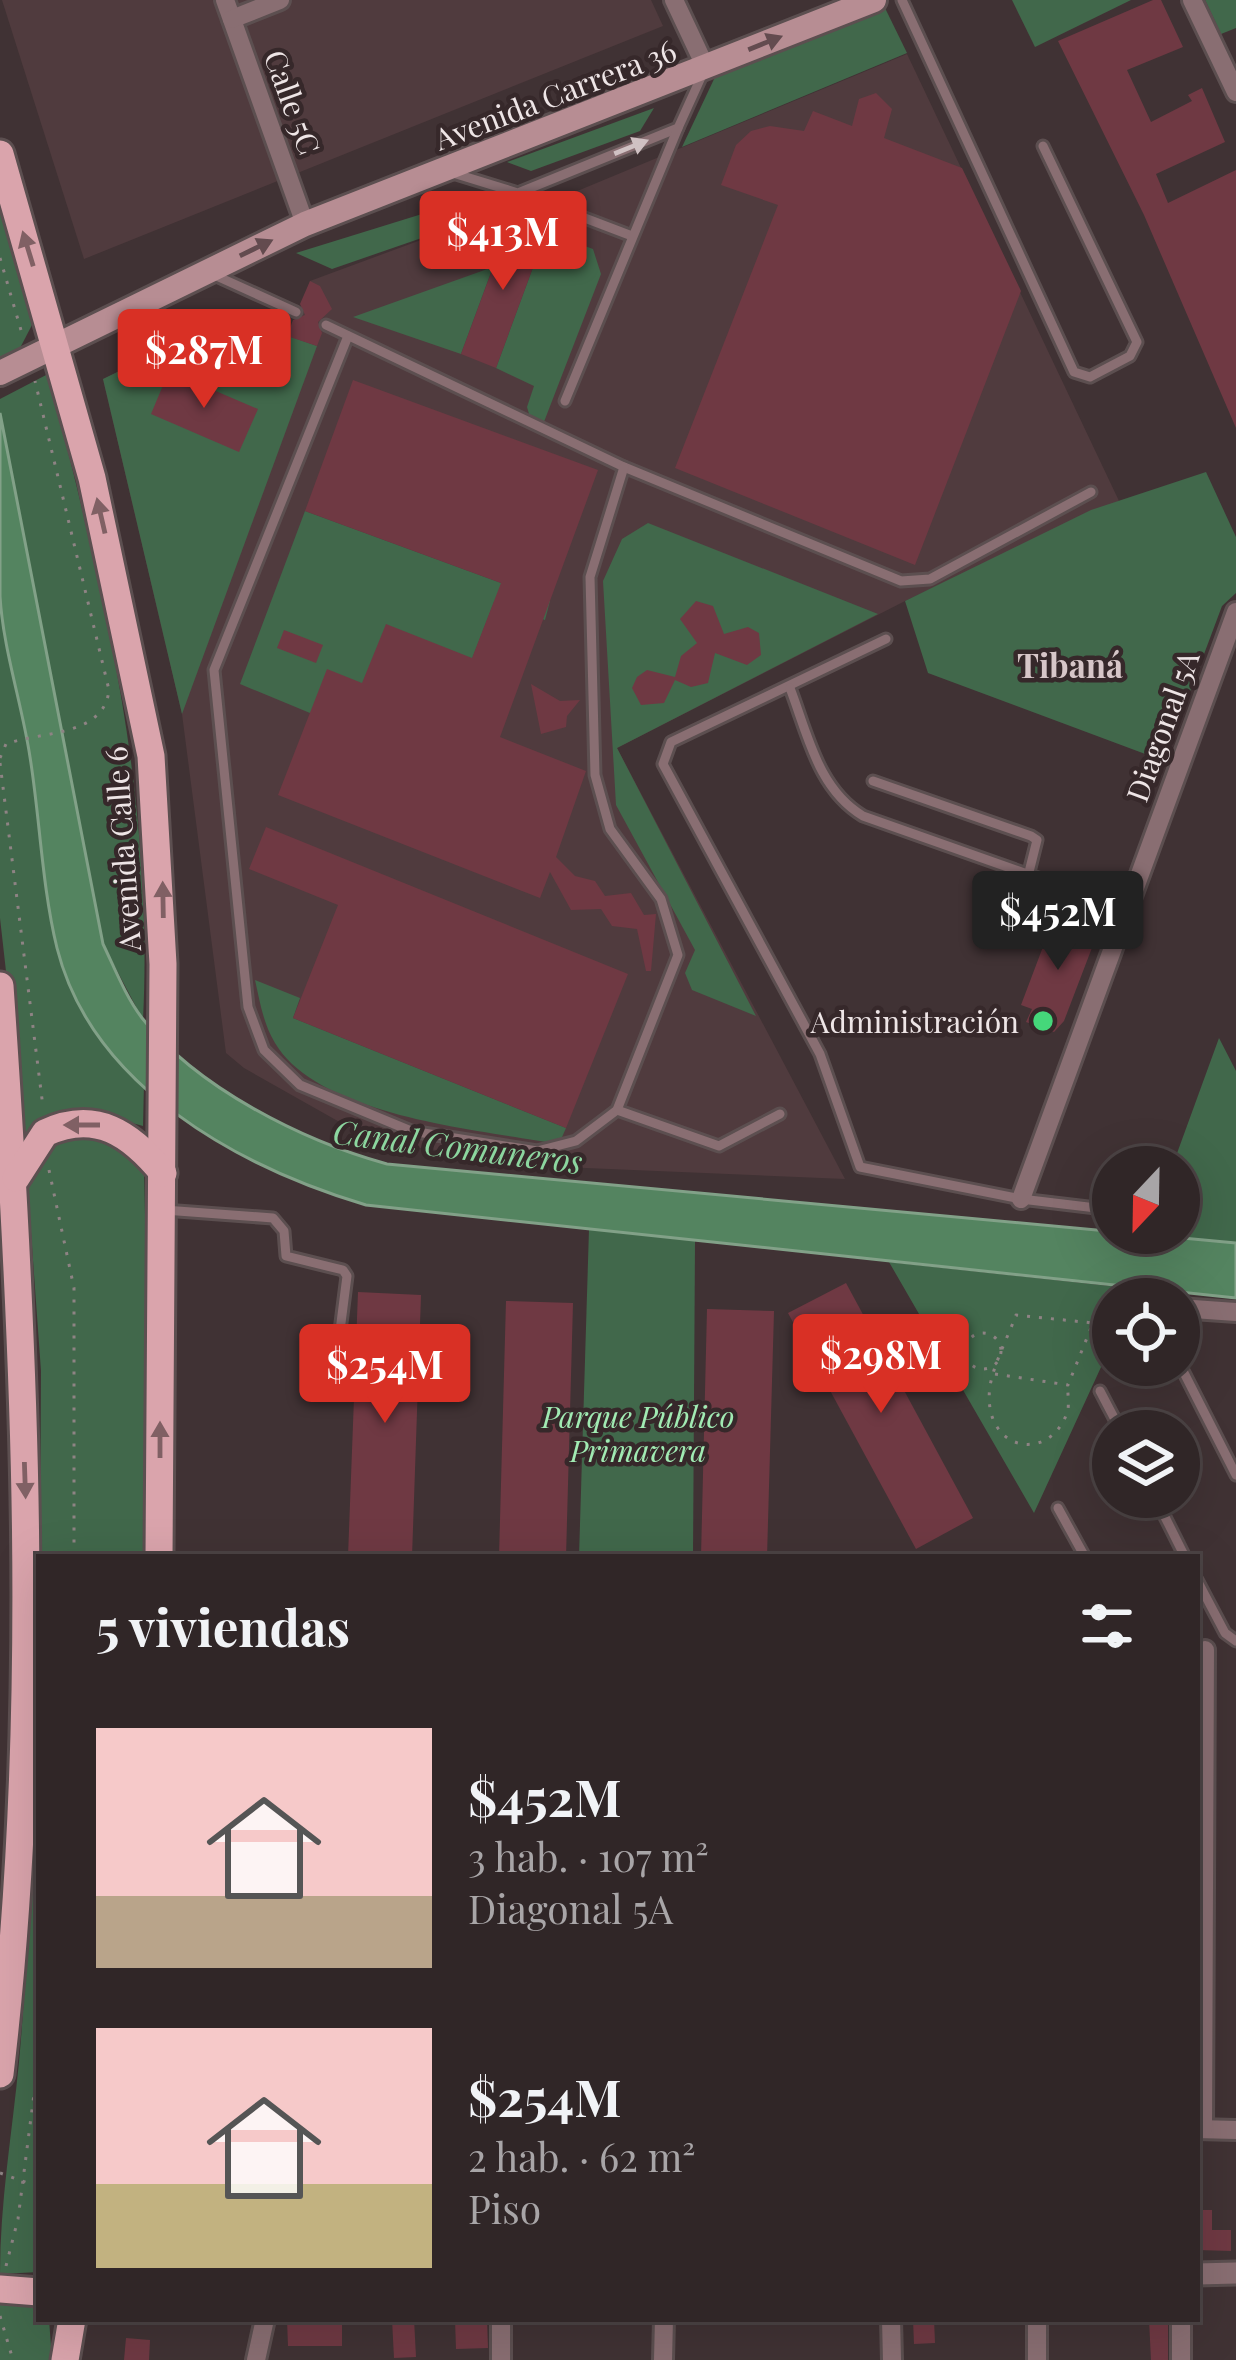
<!DOCTYPE html>
<html lang="es">
<meta charset="utf-8">
<style>
:root{--surface:#302627;--page:#382e2f;--text:#f1f3f6;--muted:#a8a5a7;--line:#4b4344;--accent:#d93025}
body{margin:0;font-family:"Playfair Display",serif;background:var(--page);color:var(--text);height:100vh;display:flex;flex-direction:column;font-size:45px;white-space:nowrap}
*{box-sizing:border-box;margin:0}
p{font-size:39px;color:var(--muted)}
.icon{flex:none;width:66px;height:66px;fill:none;stroke:currentColor;stroke-width:2;stroke-linecap:round;stroke-linejoin:round}
.map{position:relative;flex:1;overflow:hidden}
.side{position:absolute;left:36px;top:1554px;width:1164px;height:768px;display:flex;flex-direction:column;background:var(--surface);border-radius:0px;box-shadow:0 12px 48px #0002,0 0 0 3px var(--line)}
.side>*{flex:none}
.needle{width:78px;rotate:202deg}
.fabs{position:absolute;left:1092px;top:1146px;display:grid;gap:24px}
.fabs a{display:grid;place-items:center;width:108px;height:108px;border-radius:50%;background:var(--surface);box-shadow:0 12px 48px #0002,0 0 0 3px var(--line);font-size:60px}
.price{position:absolute;translate:-50% -102px;padding:0 27px;border-radius:12px;background:var(--accent);color:#fff;font-size:39px;line-height:78px;filter:drop-shadow(0 3px 6px #0008)}
.price::after{content:'';position:absolute;left:50%;top:72px;width:36px;height:27px;margin-left:-18px;background:inherit;clip-path:polygon(0 0,100% 0,50% 100%)}
.price.selected{background:#222;color:#fff}
ul{padding:0;list-style:none}
li{display:flex;align-items:center;gap:36px;height:300px;padding:0 60px}
li span{display:grid;place-items:center;flex:none;width:336px;height:240px;border-radius:0px;color:#555}
li>.icon{margin-inline-start:auto}
span .icon{width:144px;height:144px;fill:#fffc;stroke-width:1}
li b{font-size:51px}
h2{display:flex;justify-content:space-between;align-items:center;height:144px;padding:0 60px;font-size:51px}
.map>svg:first-child{display:block}
.built{fill:#503b3e}
.green{fill:#41684b}
.water{fill:#548460;stroke:#82a188;stroke-width:3}
.building{fill:#6f3943}
.lines{fill:none;stroke-linecap:round;stroke-linejoin:round}
.service-casing{stroke:#5c4f50;stroke-width:15}
.minor-casing{stroke:#5c4f50;stroke-width:24}
.tertiary-casing{stroke:#5c4f50;stroke-width:27}
.secondary-casing{stroke:#5c4f50;stroke-width:30}
.primary-casing{stroke:#5c4f50;stroke-width:33}
.path{stroke:#8e8384;stroke-width:3;stroke-dasharray:3 9;stroke-linecap:butt}
.service{stroke:#896e72;stroke-width:9}
.minor{stroke:#896e72;stroke-width:18}
.tertiary{stroke:#896e72;stroke-width:21}
.secondary{stroke:#b78d93;stroke-width:24}
.primary{stroke:#daa4ac;stroke-width:27}
.oneway{fill:#634b4f}
.oneway2{fill:#d0c1c3}
.oneway3{fill:#806064}
.poi-dot{fill:#45d77a;stroke:#36282a;stroke-width:4.5}
.labels{text-anchor:middle;dominant-baseline:central;stroke-width:9;stroke-linejoin:round;paint-order:stroke}
.street-label{font-size:30px;fill:#eee5e6;stroke:#36282a}
.poi-label{font-size:30px;fill:#eee5e6;stroke:#36282a;text-anchor:end}
.park-label{font-size:30px;font-style:italic;fill:#a1ebb3;stroke:#36282a}
.neighbourhood-label{font-size:33px;font-weight:bold;fill:#d7c6c8;stroke:#36282a}
.water-label{font-size:33px;font-style:italic;fill:#8cd69f;stroke:#36282a}
</style>
<div class="map">
<svg width="1236" height="2360" viewBox="0 0 1236 2360">
<rect width="100%" height="100%" fill="#403234"/>
<g class="built">
<polygon points="2,0 651,0 663,26 84,259"/>
<polygon points="907,54 1119,501 905,601 617,748 845,1179 562,1167 391,1144 359,1133 244,1068 226,1053 182,714 103,379 232,316 291,337 310,281 494,213 533,227 546,204"/>
</g>
<g class="green">
<polygon points="1012,0 1131,0 1035,47"/>
<polygon points="1205,0 1236,0 1236,28 1221,34"/>
<polygon points="885,8 907,53 682,147 715,77"/>
<polygon points="654,108 640,131 531,171 507,162"/>
<polygon points="464,201 494,213 332,269 296,253"/>
<polygon points="0,207 33,323 19,350 0,361"/>
<polygon points="546,232 593,249 601,274 542,427 532,424 527,407 534,386 496,368"/>
<polygon points="493,267 461,354 353,317"/>
<polygon points="232,316 317,346 182,714 103,379"/>
<path d="M48,374C104,588 154,797 143,1020L103,944L0,413V399Z"/>
<polygon points="1206,472 1236,537 1236,593 1222,606 1164,761 928,673 905,601 1091,510"/>
<polygon points="305,511 550,601 545,620 494,602 454,706 310,713 240,684"/>
<polygon points="648,523 878,614 617,748 756,1016 692,990 685,973 695,950 616,805 603,581 622,539"/>
<polygon points="0,600 29,751 57,947 107,1049 144,1084 143,1126 103,1115 25,1140 0,918"/>
<path d="M255,980L300,998L293,1018L566,1128L559,1144C481,1130 319,1117 275,1043C263,1023 260,1002 255,980Z"/>
<polygon points="1219,1038 1236,1071 1236,1243 1147,1234 1179,1233 1179,1167 1172,1167"/>
<polygon points="57,1136 114,1138 144,1166 148,1360 143,1557 40,1557 41,1371 27,1177"/>
<polygon points="589,1229 695,1241 693,1557 579,1557"/>
<polygon points="889,1262 1137,1289 1132,1299 1113,1299 1113,1341 1034,1513"/>
<path d="M39,1683V2272L0,2274C0,2202 12,2134 19,2062C30,1936 34,1809 39,1683Z"/>
<polygon points="0,2301 39,2305 39,2319 49,2319 52,2360 0,2360"/>
</g>
<path class="water" d="M0,413L103,944C115,969 126,997 142,1018C197,1088 303,1141 387,1164L1236,1243V1298L366,1205C239,1167 92,1087 57,948C42,887 40,819 30,757C22,704 3,649 0,596C0,535 0,473 0,413Z"/>
<g class="building">
<polygon points="1153,0 1161,0 1183,47 1127,70 1151,122 1192,101 1188,95 1202,88 1225,142 1156,174 1168,203 1236,170 1236,428 1144,215 1058,41"/>
<polygon points="876,93 892,109 884,138 962,168 1021,291 915,565 675,468 778,205 721,185 736,145 751,131 770,126 804,131 813,111 852,126 859,99"/>
<polygon points="511,219 546,232 496,368 461,354"/>
<polygon points="310,281 320,286 332,309 318,322 322,333 317,346 287,336 293,320 305,315 300,304"/>
<polygon points="169,371 258,409 239,452 151,414"/>
<polygon points="353,380 598,470 500,737 586,771 556,857 575,876 595,881 605,896 631,893 644,915 656,914 651,971 646,971 637,929 612,926 601,909 571,910 550,872 540,898 278,795 327,669 362,683 386,624 472,658 501,583 305,511"/>
<polygon points="696,601 713,606 724,634 748,627 759,633 761,655 747,665 715,653 708,683 691,687 675,680 664,703 641,705 632,688 637,677 647,670 675,677 681,656 697,643 680,619"/>
<polygon points="284,630 323,645 316,663 277,648"/>
<polygon points="531,684 560,701 580,700 567,716 566,727 541,734"/>
<polygon points="266,827 628,974 566,1128 293,1018 338,905 249,869"/>
<polygon points="1055,915 1098,932 1064,1021 1054,1032 1026,1022 1032,1009 1021,1005"/>
<polygon points="846,1283 973,1518 916,1549 788,1313"/>
<polygon points="358,1292 421,1295 412,1557 348,1557"/>
<polygon points="506,1301 573,1303 566,1557 499,1557"/>
<polygon points="707,1309 774,1311 767,1557 701,1557"/>
<polygon points="1197,2210 1212,2210 1212,2230 1231,2230 1231,2251 1197,2250"/>
<polygon points="287,2319 342,2319 342,2346 288,2346"/>
<polygon points="392,2319 414,2319 416,2357 394,2358"/>
<polygon points="455,2319 487,2319 488,2348 456,2349"/>
<polygon points="913,2319 934,2319 935,2343 914,2344"/>
<polygon points="1149,2319 1168,2319 1168,2360 1151,2360"/>
<polygon points="126,2338 150,2340 149,2360 124,2360"/>
</g>
<g class="lines">
<g class="service-casing">
<g id="service">
<polyline points="902,0 1074,372 1090,377 1130,356 1137,342 1043,146"/>
<polyline points="453,173 518,193 678,128 703,73"/>
<polyline points="519,193 632,236"/>
<polyline points="212,274 296,312"/>
<polyline points="326,325 624,467 901,581 930,579 1091,492"/>
<polyline points="348,336 214,670 248,1007 264,1050 300,1085 411,1131 537,1151 576,1141 617,1110 678,955 661,899 610,829 595,775 590,577 624,467"/>
<polyline points="565,401 678,128"/>
<polyline points="886,639 671,742 663,764 820,1054 860,1167 1021,1199 1113,1210"/>
<path d="M790,688C808,735 818,789 863,816L1126,909"/>
<polyline points="873,781 1031,836 1037,840 1028,876"/>
<polyline points="617,1110 719,1146 780,1114"/>
<polyline points="164,1210 273,1218 284,1231 286,1256 343,1270 347,1276 337,1354"/>
<polyline points="1179,1363 1236,1475"/>
<polyline points="1100,1391 1121,1431"/>
<polyline points="1155,1497 1185,1557"/>
<polyline points="1058,1508 1085,1557"/>
<polyline points="1197,1580 1225,1633 1236,1641"/>
</g>
</g>
<g class="minor-casing">
<g id="minor">
<polyline points="225,0 305,224"/>
<polyline points="674,0 705,66"/>
<polyline points="1192,0 1236,92"/>
<polyline points="232,19 280,0"/>
<polyline points="1021,1199 1236,612"/>
<polyline points="1179,1308 1236,1312"/>
<polyline points="1197,2129 1236,2130"/>
<polyline points="1203,2129 1205,1650"/>
<polyline points="501,2319 501,2360"/>
<polyline points="891,2319 892,2360"/>
<polyline points="256,2360 265,2319"/>
<polyline points="663,2360 664,2319"/>
<polyline points="1037,2360 1037,2319"/>
<polyline points="1181,2360 1181,2319"/>
</g>
</g>
<g class="tertiary-casing">
<polyline id="tertiary" points="1197,2274 1236,2273"/>
</g>
<g class="secondary-casing">
<polyline id="secondary" points="0,373 305,224 874,0"/>
</g>
<g class="primary-casing">
<g id="primary">
<polyline points="0,154 92,478 151,756 163,964 159,1557"/>
<path d="M0,986C25,1347 43,1713 0,2074"/>
<path d="M16,1178L45,1133C96,1109 131,1134 163,1173"/>
<polyline points="0,2289 39,2292"/>
<polyline points="65,2360 72,2319"/>
</g>
</g>
<g class="path">
<polyline points="0,258 23,337"/>
<path d="M0,758L6,744C41,731 104,737 109,690L35,381"/>
<polyline points="0,763 43,1107"/>
<polyline points="49,1170 74,1288 74,1557"/>
<polyline points="1093,1323 1113,1316"/>
<circle cx="983" cy="1351" r="18"/>
<path d="M995,1374L1068,1385L1093,1323L1016,1315C1008,1337 994,1363 990,1386C981,1450 1048,1465 1067,1413C1070,1406 1067,1392 1068,1385"/>
<polyline points="0,2173 39,2187"/>
<polyline points="6,2266 18,2219 39,2055"/>
<polyline points="0,2316 13,2360"/>
</g>
<use href="#service" class="service"/>
<use href="#minor" class="minor"/>
<use href="#tertiary" class="tertiary"/>
<use href="#secondary" class="secondary"/>
<use href="#primary" class="primary"/>
</g>
<defs><path id="oneway-solid" d="M-6-.8H1V-3.2L6.5 0L1 3.2V.8H-6Z" transform="scale(3)"/></defs>
<g class="oneway">
<use href="#oneway-solid" transform="translate(765 43) rotate(-22)"/>
<use href="#oneway-solid" transform="translate(256 248) rotate(-26)"/>
</g>
<use class="oneway2" href="#oneway-solid" transform="translate(631 147) rotate(-22)"/>
<g class="oneway3">
<use href="#oneway-solid" transform="translate(28 249) rotate(-107)"/>
<use href="#oneway-solid" transform="translate(101 516) rotate(-103)"/>
<use href="#oneway-solid" transform="translate(163 900) rotate(-91)"/>
<use href="#oneway-solid" transform="translate(82 1125) rotate(180)"/>
<use href="#oneway-solid" transform="translate(160 1440) rotate(-90)"/>
<use href="#oneway-solid" transform="translate(25 1480) rotate(88)"/>
</g>
<circle class="poi-dot" cx="1043" cy="1021" r="12"/>
<g class="labels">
<g class="street-label">
<text transform="translate(555 94) rotate(-21)">Avenida Carrera 36</text>
<text transform="translate(293 102) rotate(70)">Calle 5C</text>
<text transform="translate(1162 726) rotate(-70)">Diagonal 5A</text>
<text transform="translate(122 849) rotate(-94)">Avenida Calle 6</text>
</g>
<g class="poi-label">
<text x="1019" y="1021">Administración</text>
</g>
<g class="park-label">
<text x="638" y="1416">Parque Público<tspan x="638" dy="34">Primavera</tspan></text>
</g>
<g class="neighbourhood-label">
<text x="1070" y="664">Tibaná</text>
</g>
<g class="water-label">
<text transform="translate(458 1145) rotate(7)">Canal Comuneros</text>
</g>
</g>
</svg>
<div class="fabs">
<a><svg class="needle" viewBox="-14 -14 28 28"><path d="M0-13l5 13h-10z" fill="#e53935"/><path d="M0 13l5-13h-10z" fill="#a8a5a7"/></svg></a>
<a><svg class="icon" aria-label="locate" viewBox="0 0 24 24"><circle cx="12" cy="12" r="6"/><path d="M12 2v4M12 18v4M2 12h4M18 12h4"/></svg></a>
<a><svg class="icon" aria-label="layers" viewBox="0 0 24 24"><path d="M12 4l9 5-9 5-9-5zM3 14l9 5 9-5"/></svg></a>
</div>
<b class="price" style="left:503px;top:293px">$413M</b>
<b class="price" style="left:204px;top:411px">$287M</b>
<b class="price selected" style="left:1058px;top:973px">$452M</b>
<b class="price" style="left:881px;top:1416px">$298M</b>
<b class="price" style="left:385px;top:1426px">$254M</b>
<section class="side">
<h2>5 viviendas<svg class="icon" aria-label="filters" viewBox="0 0 24 24"><path d="M4 7h16M4 17h16"/><circle cx="9" cy="7" r="2"/><circle cx="15" cy="17" r="2"/></svg></h2>
<ul>
<li><span style="background:linear-gradient(#f6c9c9 70%,#b9a48a 0)"><svg class="icon" aria-label="home" viewBox="0 0 24 24"><path d="M3 11l9-7 9 7M6 9v11h12V9"/></svg></span><div><b>$452M</b><p>3 hab. · 107 m²</p><p>Diagonal 5A</p></div></li>
<li><span style="background:linear-gradient(#f6c9c9 65%,#c2b280 0)"><svg class="icon" aria-label="home" viewBox="0 0 24 24"><path d="M3 11l9-7 9 7M6 9v11h12V9"/></svg></span><div><b>$254M</b><p>2 hab. · 62 m²</p><p>Piso</p></div></li>
</ul>
</section>
</div>
